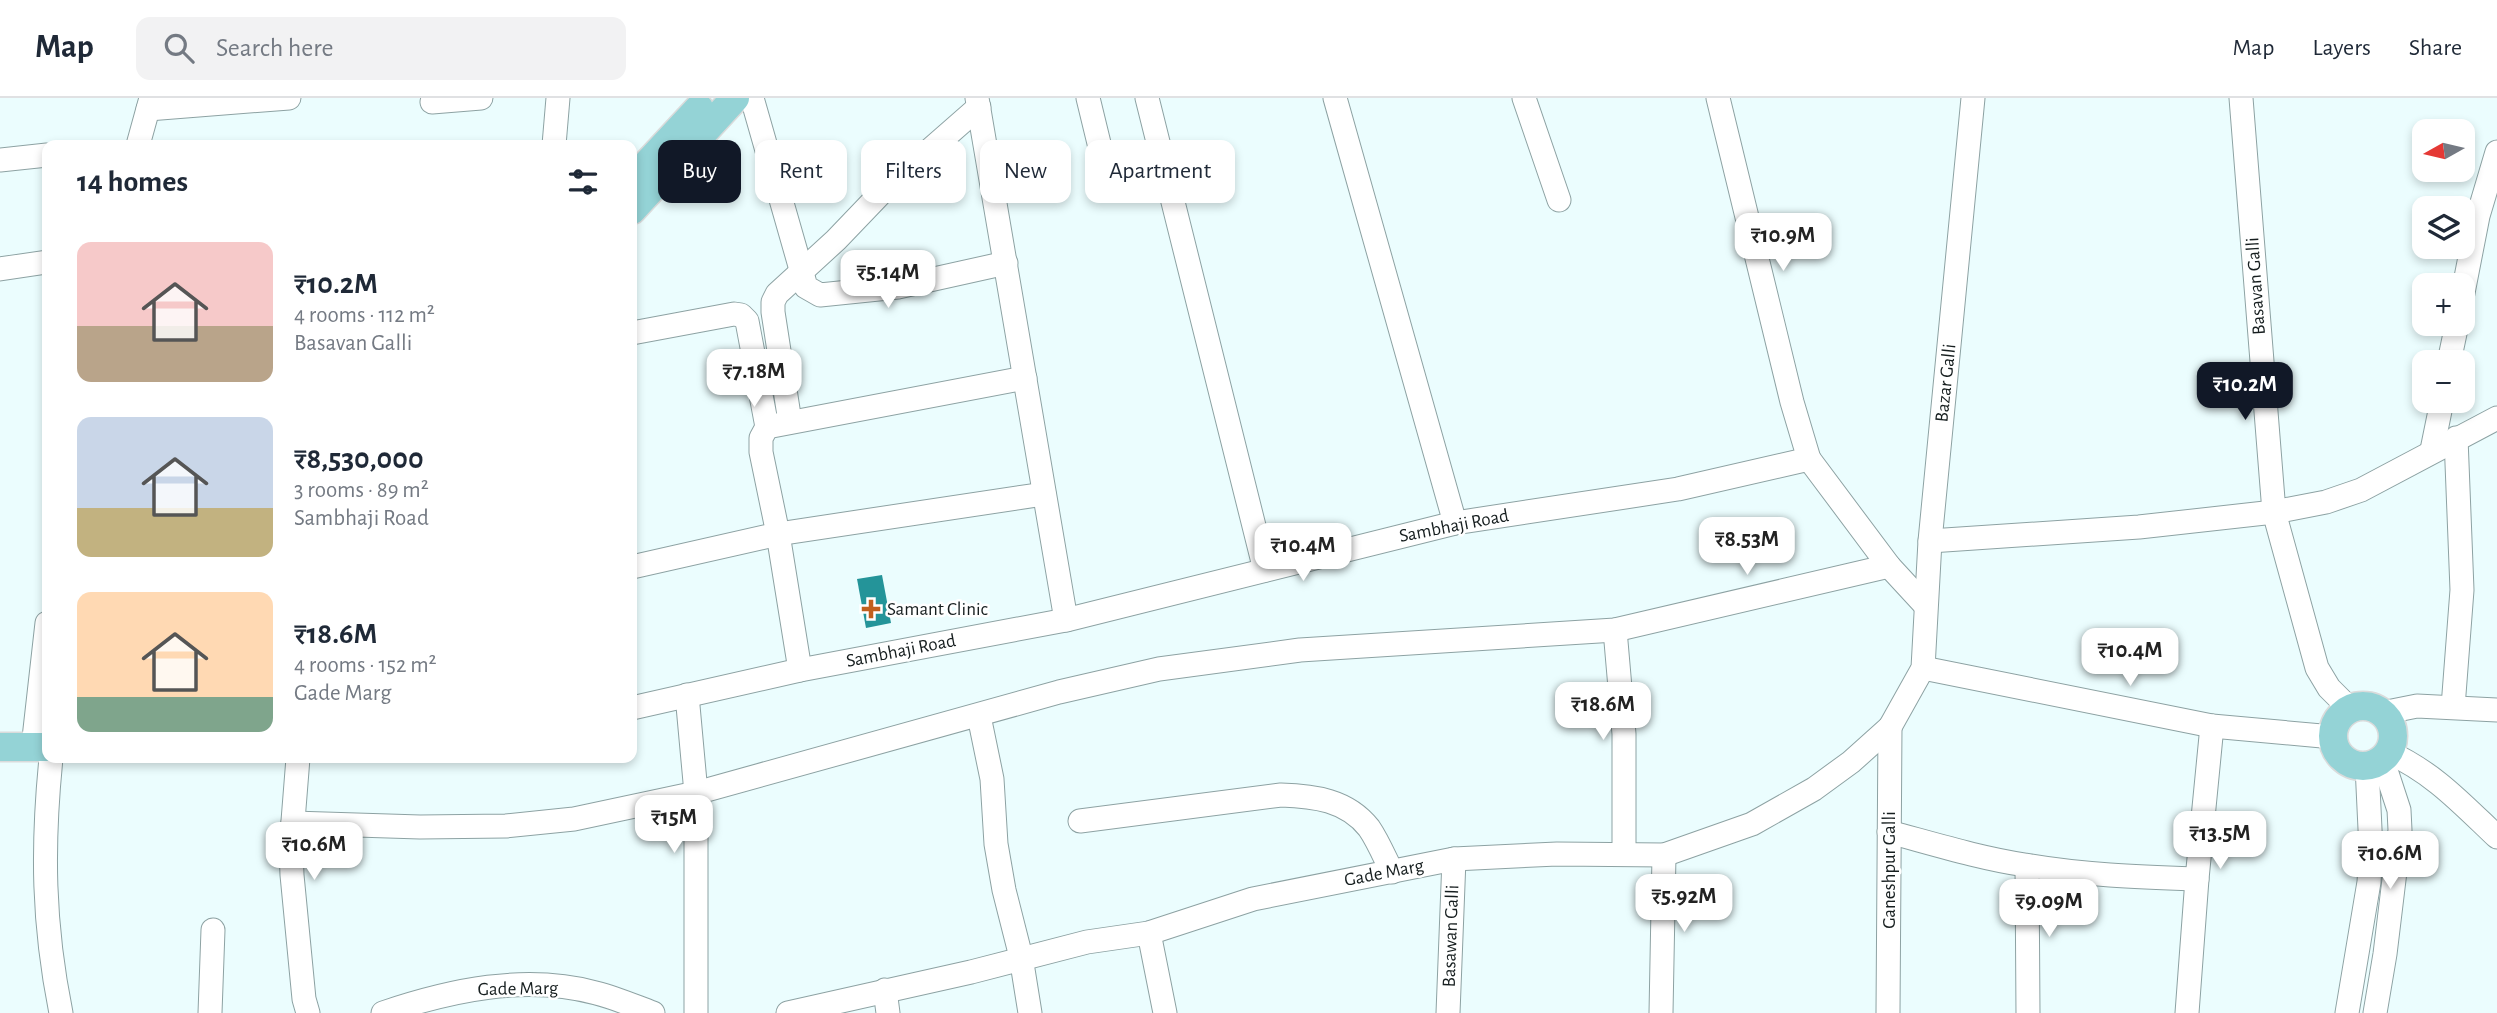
<!DOCTYPE html>
<meta charset="utf-8">
<style>
:root{--surface:#fff;--page:#f2f2f3;--text:#1f2937;--muted:#747a83;--line:#e0e1e3;--accent:#111827}
body{margin:0;font-family:"Alegreya Sans",sans-serif;background:var(--page);color:var(--text);height:100vh;display:flex;flex-direction:column;font-size:26px;white-space:nowrap}
*{box-sizing:border-box;margin:0}
p{font-size:23px;color:var(--muted)}
.icon{flex:none;width:38px;height:38px;fill:none;stroke:currentColor;stroke-width:2;stroke-linecap:round;stroke-linejoin:round}
.map{position:relative;flex:1;overflow:hidden}
.sheet{position:absolute;left:42px;top:42px;width:595px;height:623px;display:flex;flex-direction:column;background:var(--surface);border-radius:14px;box-shadow:0 4px 10px #0003}
.sheet>*{flex:none}
.top-card{position:absolute;left:658px;top:42px;width:665px;height:63px;display:flex;gap:14px}
.needle{width:46px;rotate:262deg}
.tools{position:absolute;left:2412px;top:21px;display:grid;gap:14px}
.tools a{display:grid;place-items:center;width:63px;height:63px;border-radius:14px;background:var(--surface);box-shadow:0 4px 10px #0003;font-size:35px}
.price{position:absolute;translate:-50% -60px;padding:0 16px;border-radius:14px;background:#fff;color:#222;font-size:23px;line-height:46px;filter:drop-shadow(0 2px 4px #0008)}
.price::after{content:'';position:absolute;left:50%;top:42px;width:21px;height:16px;margin-left:-10px;background:inherit;clip-path:polygon(0 0,100% 0,50% 100%)}
.price.on{background:var(--accent);color:#fff}
ul{padding:0;list-style:none}
li{display:flex;align-items:center;gap:21px;height:175px;padding:0 35px}
li span{display:grid;place-items:center;flex:none;width:196px;height:140px;border-radius:14px;color:#555}
li>.icon{margin-inline-start:auto}
span .icon{width:84px;height:84px;fill:#fffc;stroke-width:1}
li b{font-size:30px}
h2{display:flex;justify-content:space-between;align-items:center;height:84px;padding:0 35px;font-size:30px}
.chip{padding:0 24px;border-radius:14px;background:var(--surface);box-shadow:0 4px 10px #0003;font-size:24px;line-height:63px}
.chip.on{background:var(--accent);color:#fff}
header{display:flex;align-items:center;gap:42px;box-sizing:border-box;height:98px;padding:0 35px;background:var(--surface);border-bottom:2px solid var(--line)}
header strong{font-size:33px}
nav{display:flex;gap:38px;margin-inline-start:auto;font-size:24px}
.search{width:490px;height:63px;background:var(--page);display:flex;align-items:center;gap:18px;box-sizing:border-box;padding:0 24px;border-radius:14px;color:var(--muted);font-size:26px}
.map>svg:first-child{display:block}
.building{fill:#249499}
.lines{fill:none;stroke-linecap:round;stroke-linejoin:round}
.minor-casing{stroke:#8da2a3;stroke-width:25}
.major-casing{stroke:#dadbdb;stroke-width:31}
.minor{stroke:#fff;stroke-width:23}
.major{stroke:#94d3d6;stroke-width:28}
.poi-dot{fill:#c1601e;stroke:#fff;stroke-width:2.5}
.labels{text-anchor:middle;dominant-baseline:central;stroke-width:5;stroke-linejoin:round;paint-order:stroke}
.street-label{font-size:19px;fill:#161e1f;stroke:#fff}
.poi-label{font-size:19px;fill:#161e1f;stroke:#fff;text-anchor:start}
</style>
<header>
<strong>Map</strong>
<div class="search"><svg class="icon" aria-label="search" viewBox="0 0 24 24"><circle cx="10" cy="10" r="6"/><path d="M15 15l6 6"/></svg>Search here</div>
<nav><a>Map</a><a>Layers</a><a>Share</a></nav>
</header>
<div class="map">
<svg width="2497" height="915" viewBox="0 0 2497 915">
<rect width="100%" height="100%" fill="#ebfdfe"/>
<polygon class="building" points="882,477 891,525 866,530 857,481"/>
<g class="lines">
<g class="minor-casing">
<g id="minor">
<polyline points="752,0 806,189 820,197 898,189 1006,165"/>
<polyline points="977,0 1066,522"/>
<polyline points="1088,0 1105,70"/>
<polyline points="1147,0 1265,472"/>
<polyline points="1335,0 1455,425"/>
<polyline points="1524,0 1559,102"/>
<polyline points="1718,0 1792,304 1809,361"/>
<polyline points="2241,0 2274,414 2317,570 2329,590 2350,611"/>
<polyline points="432,4 481,0"/>
<polyline points="148,11 289,0"/>
<polyline points="138,47 151,0"/>
<polyline points="554,47 558,0"/>
<polyline points="0,62 47,57"/>
<polyline points="0,171 47,164"/>
<polyline points="2462,200 2478,118 2497,54"/>
<polyline points="632,235 734,216 741,217 747,223 767,329"/>
<polyline points="2449,264 2457,226"/>
<polyline points="790,324 773,214 773,204 777,196 836,142 882,94 979,9"/>
<polyline points="2432,352 2442,303"/>
<polyline points="1930,443 2139,429 2274,414 2326,404 2361,392 2497,320"/>
<polyline points="632,469 778,436 1044,396"/>
<polyline points="1615,532 1624,636 1624,755"/>
<polyline points="1923,570 2212,628 2333,639"/>
<polyline points="800,572 778,436 761,354 761,340 767,329 1025,280"/>
<polyline points="687,597 696,695 696,915"/>
<polyline points="2453,609 2462,492 2456,340"/>
<polyline points="632,610 800,572 1066,522 1455,425 1678,391 1809,361 1889,468 1925,507"/>
<polyline points="2382,615 2417,608 2497,612"/>
<polyline points="979,618 992,681 996,746 1004,792 1021,859 1030,915"/>
<polyline points="33,649 47,525"/>
<path d="M2388,654C2434,675 2461,705 2497,739"/>
<path d="M51,660C42,750 43,826 61,915"/>
<polyline points="298,660 291,748 292,777 304,901 308,915"/>
<path d="M1080,723L1281,697C1314,698 1347,702 1369,730C1378,743 1385,760 1392,774"/>
<polyline points="293,725 420,729 506,728 574,721 696,695 1059,594 1159,571 1300,552 1615,532 1889,468"/>
<path d="M1889,734C1934,746 1979,760 2025,767C2081,777 2140,779 2197,781"/>
<polyline points="2027,768 2028,915"/>
<polyline points="1149,835 1165,915"/>
<polyline points="885,892 888,915"/>
<polyline points="210,915 213,832"/>
<path d="M383,915C451,892 525,876 596,895C616,900 634,908 653,915"/>
<polyline points="788,915 971,874 1087,844 1149,835 1253,801 1454,761 1557,756 1664,757 1752,726 1814,691 1851,664 1890,629 1923,570 1930,443 1973,0"/>
<polyline points="1448,915 1454,761"/>
<polyline points="1661,915 1664,757"/>
<polyline points="1888,915 1890,629"/>
<polyline points="2187,915 2197,781 2212,628"/>
<polyline points="2347,915 2369,784 2371,752 2367,668"/>
<polyline points="2375,915 2385,856 2400,732 2399,712 2382,660"/>
</g>
</g>
<g class="major-casing">
<g id="major">
<polyline points="632,82 699,10"/>
<polyline points="632,112 735,0"/>
<circle cx="2363" cy="638" r="30"/>
<polyline points="0,649 47,649"/>
</g>
</g>
<use href="#minor" class="minor"/>
<use href="#major" class="major"/>
</g>
<path class="poi-dot" d="M867.5 500.5h7v7h7v7h-7v7h-7v-7h-7v-7h7z"/>
<g class="labels">
<g class="street-label">
<text transform="translate(2256 188) rotate(-94)">Basavan Galli</text>
<text transform="translate(1946 285) rotate(-84)">Bazar Galli</text>
<text transform="translate(1454 428) rotate(-11)">Sambhaji Road</text>
<text transform="translate(901 553) rotate(-11)">Sambhaji Road</text>
<text transform="translate(1889 772) rotate(-90)">Ganeshpur Galli</text>
<text transform="translate(1384 775) rotate(-11)">Gade Marg</text>
<text transform="translate(1451 838) rotate(-88)">Basawan Galli</text>
<text transform="translate(518 891) rotate(-1)">Gade Marg</text>
</g>
<g class="poi-label">
<text x="887" y="511">Samant Clinic</text>
</g>
</g>
</svg>
<div class="tools">
<a><svg class="needle" viewBox="-14 -14 28 28"><path d="M0-13l5 13h-10z" fill="#e53935"/><path d="M0 13l5-13h-10z" fill="#747a83"/></svg></a>
<a><svg class="icon" aria-label="layers" viewBox="0 0 24 24"><path d="M12 4l9 5-9 5-9-5zM3 14l9 5 9-5"/></svg></a>
<a>+</a>
<a>−</a>
</div>
<b class="price" style="left:1783px;top:175px">₹10.9M</b>
<b class="price" style="left:888px;top:212px">₹5.14M</b>
<b class="price" style="left:754px;top:311px">₹7.18M</b>
<b class="price on" style="left:2245px;top:324px">₹10.2M</b>
<b class="price" style="left:1747px;top:479px">₹8.53M</b>
<b class="price" style="left:1303px;top:485px">₹10.4M</b>
<b class="price" style="left:2130px;top:590px">₹10.4M</b>
<b class="price" style="left:1603px;top:644px">₹18.6M</b>
<b class="price" style="left:674px;top:757px">₹15M</b>
<b class="price" style="left:2220px;top:773px">₹13.5M</b>
<b class="price" style="left:314px;top:784px">₹10.6M</b>
<b class="price" style="left:2390px;top:793px">₹10.6M</b>
<b class="price" style="left:1684px;top:836px">₹5.92M</b>
<b class="price" style="left:2049px;top:841px">₹9.09M</b>
<div class="top-card">
<a class="chip on">Buy</a>
<a class="chip">Rent</a>
<a class="chip">Filters</a>
<a class="chip">New</a>
<a class="chip">Apartment</a>
</div>
<section class="sheet">
<h2>14 homes<svg class="icon" aria-label="filters" viewBox="0 0 24 24"><path d="M4 7h16M4 17h16"/><circle cx="9" cy="7" r="2"/><circle cx="15" cy="17" r="2"/></svg></h2>
<ul>
<li><span style="background:linear-gradient(#f6c9c9 60%,#b9a48a 0)"><svg class="icon" aria-label="home" viewBox="0 0 24 24"><path d="M3 11l9-7 9 7M6 9v11h12V9"/></svg></span><div><b>₹10.2M</b><p>4 rooms · 112 m²</p><p>Basavan Galli</p></div></li>
<li><span style="background:linear-gradient(#c9d6e8 65%,#c2b280 0)"><svg class="icon" aria-label="home" viewBox="0 0 24 24"><path d="M3 11l9-7 9 7M6 9v11h12V9"/></svg></span><div><b>₹8,530,000</b><p>3 rooms · 89 m²</p><p>Sambhaji Road</p></div></li>
<li><span style="background:linear-gradient(#ffd9b3 75%,#7fa58c 0)"><svg class="icon" aria-label="home" viewBox="0 0 24 24"><path d="M3 11l9-7 9 7M6 9v11h12V9"/></svg></span><div><b>₹18.6M</b><p>4 rooms · 152 m²</p><p>Gade Marg</p></div></li>
</ul>
</section>
</div>
